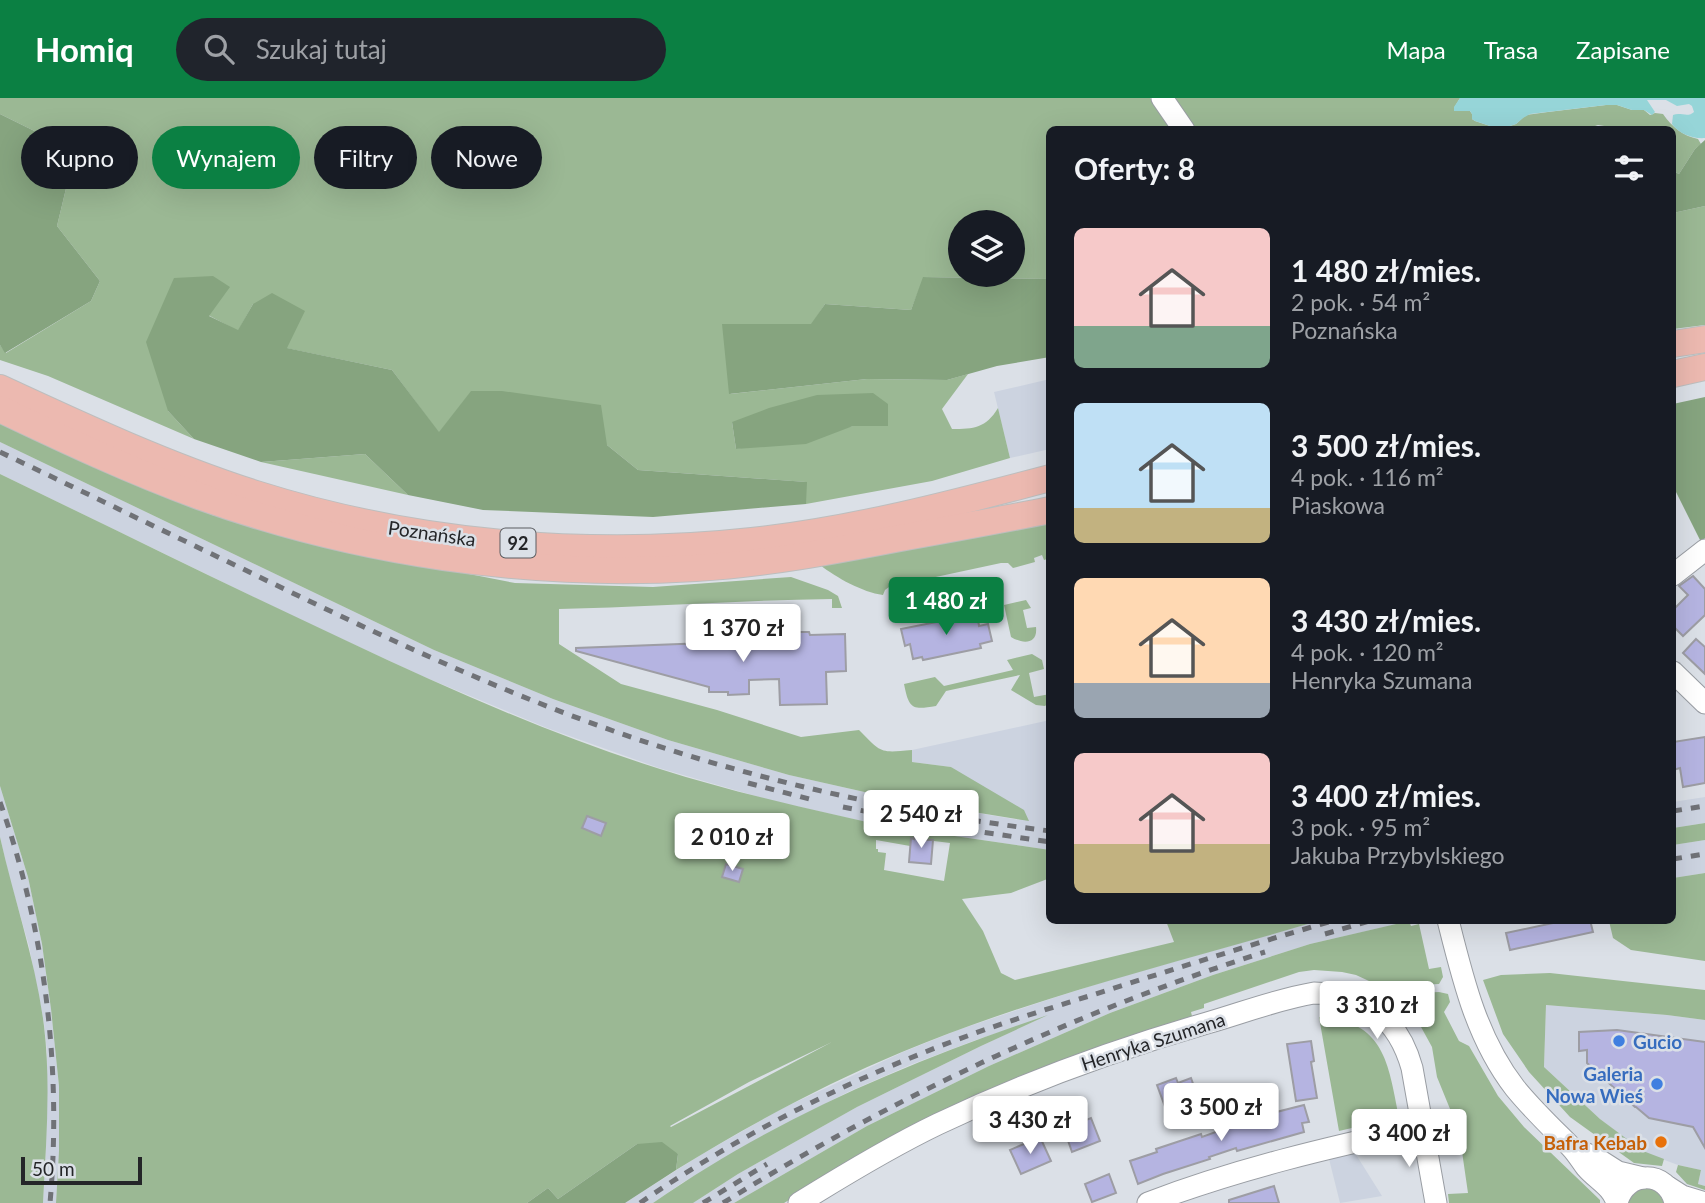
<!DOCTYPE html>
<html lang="pl">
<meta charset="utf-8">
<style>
:root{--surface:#171b24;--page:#20242c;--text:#f1f3f6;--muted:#9ea1a6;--accent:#0b8043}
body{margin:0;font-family:Lato,sans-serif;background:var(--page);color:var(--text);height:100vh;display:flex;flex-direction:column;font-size:26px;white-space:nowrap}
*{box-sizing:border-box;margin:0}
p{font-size:23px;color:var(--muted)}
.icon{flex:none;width:38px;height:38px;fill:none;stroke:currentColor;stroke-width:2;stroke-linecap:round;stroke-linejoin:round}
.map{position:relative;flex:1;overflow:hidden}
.sheet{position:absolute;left:1046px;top:28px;width:630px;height:798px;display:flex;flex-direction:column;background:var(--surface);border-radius:10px;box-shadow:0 7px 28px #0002}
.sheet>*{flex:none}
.banner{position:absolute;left:21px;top:28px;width:665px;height:63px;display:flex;gap:14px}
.controls{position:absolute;left:948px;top:112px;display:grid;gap:14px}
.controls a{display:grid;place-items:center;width:77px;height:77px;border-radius:50%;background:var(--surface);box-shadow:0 7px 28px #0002;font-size:35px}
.scale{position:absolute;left:21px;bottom:18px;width:121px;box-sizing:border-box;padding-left:7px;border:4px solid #242528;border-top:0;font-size:19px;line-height:24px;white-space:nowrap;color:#242528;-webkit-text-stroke:5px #dbe0e7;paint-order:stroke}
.price{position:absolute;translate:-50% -60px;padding:0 16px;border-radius:7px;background:#fff;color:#222;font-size:23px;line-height:46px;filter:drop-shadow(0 2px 4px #0008)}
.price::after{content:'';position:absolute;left:50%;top:42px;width:21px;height:16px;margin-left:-10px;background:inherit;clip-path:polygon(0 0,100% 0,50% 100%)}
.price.selected{background:var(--accent);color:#fff}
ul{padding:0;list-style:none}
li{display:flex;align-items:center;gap:21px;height:175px;padding:0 28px}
li span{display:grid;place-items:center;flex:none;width:196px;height:140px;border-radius:10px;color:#555}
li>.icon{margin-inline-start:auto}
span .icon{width:84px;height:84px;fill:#fffc;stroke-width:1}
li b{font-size:30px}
h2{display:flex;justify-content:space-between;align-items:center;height:84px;padding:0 28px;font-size:30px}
.tag{padding:0 24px;border-radius:32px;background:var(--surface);box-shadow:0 7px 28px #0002;font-size:24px;line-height:63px}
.tag.selected{background:var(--accent);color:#fff}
header{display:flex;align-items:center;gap:42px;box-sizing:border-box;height:98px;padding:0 35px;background:var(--accent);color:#fff}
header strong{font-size:33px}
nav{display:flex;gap:38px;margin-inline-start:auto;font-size:24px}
.search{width:490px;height:63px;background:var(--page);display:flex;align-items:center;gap:18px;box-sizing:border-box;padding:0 24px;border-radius:38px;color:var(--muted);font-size:26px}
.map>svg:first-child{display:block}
.built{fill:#ccd3e0}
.green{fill:#9bb894;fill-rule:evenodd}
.forest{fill:#86a47f}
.water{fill:#96d5d8}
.building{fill:#b5b4e1;stroke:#9d9da4;stroke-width:2}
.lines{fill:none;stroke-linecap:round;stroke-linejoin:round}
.minor-casing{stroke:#999da3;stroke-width:23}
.major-casing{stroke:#bdbebe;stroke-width:28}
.minor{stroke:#fff;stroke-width:21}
.major{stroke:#ecb9b0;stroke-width:26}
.rail{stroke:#707277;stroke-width:5;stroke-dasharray:9 9;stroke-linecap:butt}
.shop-dot{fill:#3f7fe0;stroke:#dbe0e7;stroke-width:2.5}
.food-dot{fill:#e8710a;stroke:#dbe0e7;stroke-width:2.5}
.labels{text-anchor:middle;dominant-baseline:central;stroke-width:5;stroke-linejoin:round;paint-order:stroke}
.shield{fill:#dbe0e7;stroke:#5b5d61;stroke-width:2}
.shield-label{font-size:18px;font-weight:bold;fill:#242528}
.street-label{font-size:19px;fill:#242528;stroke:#dbe0e7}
.shop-label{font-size:19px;font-weight:bold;fill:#366cbe;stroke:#dbe0e7;text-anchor:start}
.food-label{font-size:19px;font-weight:bold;fill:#c56008;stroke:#dbe0e7;text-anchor:end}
</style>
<header>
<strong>Homiq</strong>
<div class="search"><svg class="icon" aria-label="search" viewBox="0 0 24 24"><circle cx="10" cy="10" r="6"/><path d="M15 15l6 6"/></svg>Szukaj tutaj</div>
<nav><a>Mapa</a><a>Trasa</a><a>Zapisane</a></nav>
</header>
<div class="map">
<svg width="1705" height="1105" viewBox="0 0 1705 1105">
<rect width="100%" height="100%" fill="#dbe0e7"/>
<g class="built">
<polygon points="1050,281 1050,351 1010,360 994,294"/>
<polygon points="0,344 434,552 553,601 668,642 789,677 900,702 1020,722 951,669 912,664 912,652 1050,622 1050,752 927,734 919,733 918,736 914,736 910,734 773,703 659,670 547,630 422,578 301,522 0,376"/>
<polygon points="0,688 28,779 42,846 51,911 59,988 59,1053 56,1105 43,1105 46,1054 47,954 44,925 29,848 10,782 0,739"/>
<polygon points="1705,699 1705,725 1673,730 1673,704"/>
<polygon points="1705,742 1705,775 1673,780 1673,747"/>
<polygon points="1318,823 1410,823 1310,846 1213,877 1110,915 989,968 867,1028 734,1105 693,1105 738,1076 857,1009 981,948 1039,921 973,943 910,967 848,994 763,1038 682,1085 653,1105 625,1105 699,1058 781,1011 903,954 958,932 1050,901 1116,880"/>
<polygon points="1546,907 1667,917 1705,922 1705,1088 1698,1086 1701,1072 1678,1067 1643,1054 1600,1021 1544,969"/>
<polygon points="1355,1055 1382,1098 1340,1105 1329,1061"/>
</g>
<g class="green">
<path d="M0,0H1150L1174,31L1050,32V181L924,179L911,212L825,206L812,226L730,296L867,281L947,282L968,276L942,311L952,331C974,331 986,330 998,310L1010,360L932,383L806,406V384L638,372L607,347L471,294L439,335L392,272L286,250L253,206L238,233L208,217L213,178L168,313L194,341L48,278L0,262V247L6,255L91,203L100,183L57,128L75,53L0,16ZM961,124H1013V177H961ZM732,324L888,328H853L736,351Z"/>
<path d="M1168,0H1460L1454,10L1470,13L1472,16V21L1475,23L1496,30H1504L1516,26L1526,17L1548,14L1606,7H1617L1632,12H1644L1650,17L1655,15L1663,16C1672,29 1683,38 1698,41L1701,46L1695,51L1679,76L1673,73V32L1623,31L1598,27L1583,32L1189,31Z"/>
<polygon points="1705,108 1705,227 1673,231 1673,115"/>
<path d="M0,325L44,346L212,417L331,449L515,485L653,489L791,479L828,492L838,498L842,510H832V501C741,502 650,509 559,511V546L621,586L717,612L801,639L859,632C882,655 879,655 912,652V664L951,669L1024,712L1029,723L900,702L789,677L668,642L553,601L434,552L0,344Z"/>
<polygon points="365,356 408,397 261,364"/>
<path d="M0,376C116,432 231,489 347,543C449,591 552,637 660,671C742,697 826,715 911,734L914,736V741L912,740L910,748L876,742V751H878V754L886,755L884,772L944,783L950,745L926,742L927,734L1050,752V780L1011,795L962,801L983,833L1001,875L1015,882L1174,844L1166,823H1318C1180,864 1036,898 902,954C823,987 749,1027 676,1072L678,1056L637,1046L558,1101L548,1090L527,1105H56L59,1053V988L51,911L42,846L28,779L0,688ZM832,944L671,1029L670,1028L749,984Z"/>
<path d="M1050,424V460L1044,462L1042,457L1034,460L1035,464L1013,470L1008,465H1001L889,489L885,492L883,497C862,494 837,480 820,467Z"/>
<path d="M1026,502L1031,510L1023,512L1027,530L1036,529C1038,547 1022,546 1011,539L1004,507Z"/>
<path d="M1032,556L1042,562L1044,571L1029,575L1034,599L1050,596V604L1045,608L1036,607L1011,592L1020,577L946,593L936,608C912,612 909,611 904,586L935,579L944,588L1013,572L1007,562Z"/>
<polygon points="1705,725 1705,742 1673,747 1673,730"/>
<path d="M0,739C14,802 36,863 44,928C51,986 46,1046 43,1105H0Z"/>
<polygon points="1705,775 1705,863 1631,852 1613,840 1609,823 1673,822 1673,780"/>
<polygon points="1409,823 1411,828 1419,826 1429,871 1441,869 1443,879 1439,886 1382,889 1356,877 1342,874 1314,872 1299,874 1204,906 1204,910 1191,914 1193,922 864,1057 784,1105 734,1105 867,1028 989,968 1110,915 1213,877 1310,846"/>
<polygon points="1550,875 1705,892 1705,922 1667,917 1546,907 1544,969 1600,1021 1643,1053 1664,1061 1662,1068 1634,1065 1570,1019 1529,974 1503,936 1483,882 1501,877"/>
<polygon points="1439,894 1448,896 1450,904 1444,914 1459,943 1469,948 1498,998 1524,1029 1600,1102 1600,1105 1449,1105 1448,1096 1468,1095 1459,1033 1437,979 1432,949 1415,918 1392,896"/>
<path d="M1048,917L981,948L857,1009L738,1076L693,1105H653C775,1020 908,964 1048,917Z"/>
<path d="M1319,919C1385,923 1388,965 1399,1019L1339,1033Z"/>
<polygon points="1678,1067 1701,1072 1698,1086 1705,1088 1705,1092 1687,1086 1676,1074"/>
<polygon points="1651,1090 1659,1095 1664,1105 1628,1105 1629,1100 1639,1091"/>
</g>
<g class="forest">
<polygon points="0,16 75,53 57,128 100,183 91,203 5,255 0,247"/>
<polygon points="1705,42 1705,108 1673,115 1673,73 1679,76 1695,51"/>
<polygon points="213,178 230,189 209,218 238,232 253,206 272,195 305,213 287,250 392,272 439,334 471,293 502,293 601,307 607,347 638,372 807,384 806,406 653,419 483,412 408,397 365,356 261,364 194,341 168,313 146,244 174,180"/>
<polygon points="923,179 1050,181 1050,259 997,268 947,282 867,281 729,296 722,226 811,226 825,206 911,212"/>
<polygon points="873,295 888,306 888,328 853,328 806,346 736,351 732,324 769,310 817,297"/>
<polygon points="1705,299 1705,440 1701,444 1673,388 1673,306"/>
<polygon points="662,1044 678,1056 676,1072 625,1105 527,1105 548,1090 558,1101 637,1046"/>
</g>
<path class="water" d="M1460,0H1705V40C1693,41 1679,36 1672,26L1673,17C1681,14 1688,20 1694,14L1692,8L1689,6L1677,8L1666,2H1647L1655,14L1652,17L1644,12H1632L1617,7H1606L1530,16L1523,20L1516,26L1504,30H1496L1475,23L1472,21V16L1470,13H1454V9Z"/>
<g class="building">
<polygon points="1693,478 1705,491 1705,517 1683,538 1673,528 1673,512 1688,497 1679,488"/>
<polygon points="977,516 979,528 988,526 992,543 980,546 981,550 923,562 922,559 913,561 910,546 905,548 901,531"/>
<polygon points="793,534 809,534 810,537 845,536 846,573 826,574 827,606 780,607 779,581 749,582 749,596 728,597 728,594 709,594 709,589 576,553 576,550 706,545 706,543 727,542 727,545 794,544"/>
<polygon points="1696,541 1705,549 1705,576 1683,555"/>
<polygon points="1705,639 1705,685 1683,689 1680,670 1673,672 1673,644"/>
<polygon points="587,718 606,725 601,738 582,730"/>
<polygon points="914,736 927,737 926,742 933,742 931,766 909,764 911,740 914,741"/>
<polygon points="726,766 743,771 739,784 722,779"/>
<polygon points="1567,822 1590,822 1593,834 1510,852 1506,835"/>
<polygon points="1617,932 1705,944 1705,1050 1693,1029 1649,1020 1636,1009 1635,1009 1599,976 1595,976 1595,972 1587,965 1587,952 1579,953 1579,934"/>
<polygon points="1311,943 1314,963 1311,964 1317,1000 1296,1003 1287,946"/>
<polygon points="1176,980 1178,985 1191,980 1197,997 1185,1002 1186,1007 1167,1014 1157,987"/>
<polygon points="1304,1007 1309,1024 1302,1025 1304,1034 1237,1053 1236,1050 1209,1059 1210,1061 1163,1076 1138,1086 1130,1063 1157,1054 1156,1051 1201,1036 1202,1039 1230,1029 1229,1026"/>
<polygon points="1091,1020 1100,1043 1072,1054 1064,1031"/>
<polygon points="1040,1039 1051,1063 1021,1076 1010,1052"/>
<polygon points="1109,1076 1116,1095 1092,1104 1085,1086"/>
<polygon points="1274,1088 1279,1105 1229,1105 1229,1102"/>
</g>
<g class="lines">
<g class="minor-casing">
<g id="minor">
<polyline points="1162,0 1184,32"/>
<polyline points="1673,477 1705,452"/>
<polyline points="1673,574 1705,605"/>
<path d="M1448,822C1463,882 1477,941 1515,990C1532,1011 1551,1029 1570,1048C1576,1054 1581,1062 1586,1069C1597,1082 1612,1088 1617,1105"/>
<polyline points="1578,1052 1596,1060 1618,1074 1643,1080"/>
<polyline points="1668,1089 1682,1098 1705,1105"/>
<path d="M799,1105C844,1077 890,1049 938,1026C1024,985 1114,952 1207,925C1242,915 1278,901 1314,895C1366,896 1398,920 1412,970L1436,1105"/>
<path d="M1148,1105C1237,1071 1330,1049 1423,1029"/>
<path d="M1617,1105C1625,1072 1668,1071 1675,1105"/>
</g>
</g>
<g class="major-casing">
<g id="major">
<polyline points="1673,246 1705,241"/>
<polyline points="1673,276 1705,269"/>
<path d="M0,290C84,329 168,368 256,396C414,446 588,461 752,443C853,432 952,406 1050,380"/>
<path d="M0,311C65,342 131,373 199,398C357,455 529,480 696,470C765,466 833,453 900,440C950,431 1000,422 1050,412"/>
</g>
</g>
<use href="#minor" class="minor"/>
<use href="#major" class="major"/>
<g class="rail">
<path d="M0,354C80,392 159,431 239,469C364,530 490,590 622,636C761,684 904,715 1050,733"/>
<polyline points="748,685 813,702"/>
<path d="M0,704C45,831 62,971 50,1105"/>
<polyline points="843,709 947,729 1050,744"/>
<polyline points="1673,713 1705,708"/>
<polyline points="1673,761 1705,756"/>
<polyline points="1325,836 1373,822"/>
<path d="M640,1105C736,1039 842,985 951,944C1009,922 1068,905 1127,886C1197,864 1266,842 1336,822"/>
<polyline points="703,1105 767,1066"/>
<path d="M723,1105C892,1000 1075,914 1265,854"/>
</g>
</g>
<g class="shop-dot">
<circle cx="1619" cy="943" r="7"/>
<circle cx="1657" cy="986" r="7"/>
</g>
<circle class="food-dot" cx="1661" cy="1044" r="7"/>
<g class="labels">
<rect class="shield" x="500.5" y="430.5" width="35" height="29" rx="5"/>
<g class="shield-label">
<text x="518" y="445">92</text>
</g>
<g class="street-label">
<text transform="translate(432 435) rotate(8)">Poznańska</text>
<text transform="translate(1153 943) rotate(-18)">Henryka Szumana</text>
</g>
<g class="shop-label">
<text x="1633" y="943">Gucio</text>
<text x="1643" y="975" text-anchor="end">Galeria<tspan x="1643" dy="22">Nowa Wieś</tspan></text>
</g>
<g class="food-label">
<text x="1647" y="1044">Bafra Kebab</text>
</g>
</g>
</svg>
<div class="controls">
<a><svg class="icon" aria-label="layers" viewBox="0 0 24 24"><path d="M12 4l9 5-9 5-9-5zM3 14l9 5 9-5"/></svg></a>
</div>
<div class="scale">50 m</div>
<b class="price selected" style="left:946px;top:539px">1 480 zł</b>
<b class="price" style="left:743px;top:566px">1 370 zł</b>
<b class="price" style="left:921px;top:752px">2 540 zł</b>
<b class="price" style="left:732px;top:775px">2 010 zł</b>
<b class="price" style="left:1377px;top:943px">3 310 zł</b>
<b class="price" style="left:1221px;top:1045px">3 500 zł</b>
<b class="price" style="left:1030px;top:1058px">3 430 zł</b>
<b class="price" style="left:1409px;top:1071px">3 400 zł</b>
<div class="banner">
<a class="tag">Kupno</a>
<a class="tag selected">Wynajem</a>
<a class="tag">Filtry</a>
<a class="tag">Nowe</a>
</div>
<section class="sheet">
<h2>Oferty: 8<svg class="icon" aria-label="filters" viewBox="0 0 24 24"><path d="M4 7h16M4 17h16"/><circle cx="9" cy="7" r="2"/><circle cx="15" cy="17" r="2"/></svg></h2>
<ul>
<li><span style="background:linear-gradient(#f6c9c9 70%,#7fa58c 0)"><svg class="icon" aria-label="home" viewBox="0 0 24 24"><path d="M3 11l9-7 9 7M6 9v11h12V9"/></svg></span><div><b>1 480 zł/mies.</b><p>2 pok. · 54 m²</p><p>Poznańska</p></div></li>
<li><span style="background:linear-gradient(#bfe0f5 75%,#c2b280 0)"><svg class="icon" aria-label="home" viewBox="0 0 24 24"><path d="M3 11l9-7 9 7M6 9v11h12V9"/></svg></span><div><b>3 500 zł/mies.</b><p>4 pok. · 116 m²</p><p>Piaskowa</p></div></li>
<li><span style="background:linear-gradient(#ffd9b3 75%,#9aa5b1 0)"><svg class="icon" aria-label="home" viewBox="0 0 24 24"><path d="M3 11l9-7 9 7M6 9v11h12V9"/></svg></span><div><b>3 430 zł/mies.</b><p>4 pok. · 120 m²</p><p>Henryka Szumana</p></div></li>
<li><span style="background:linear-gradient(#f6c9c9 65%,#c2b280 0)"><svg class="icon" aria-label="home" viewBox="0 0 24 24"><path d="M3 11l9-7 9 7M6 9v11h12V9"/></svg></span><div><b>3 400 zł/mies.</b><p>3 pok. · 95 m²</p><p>Jakuba Przybylskiego</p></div></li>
</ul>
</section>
</div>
